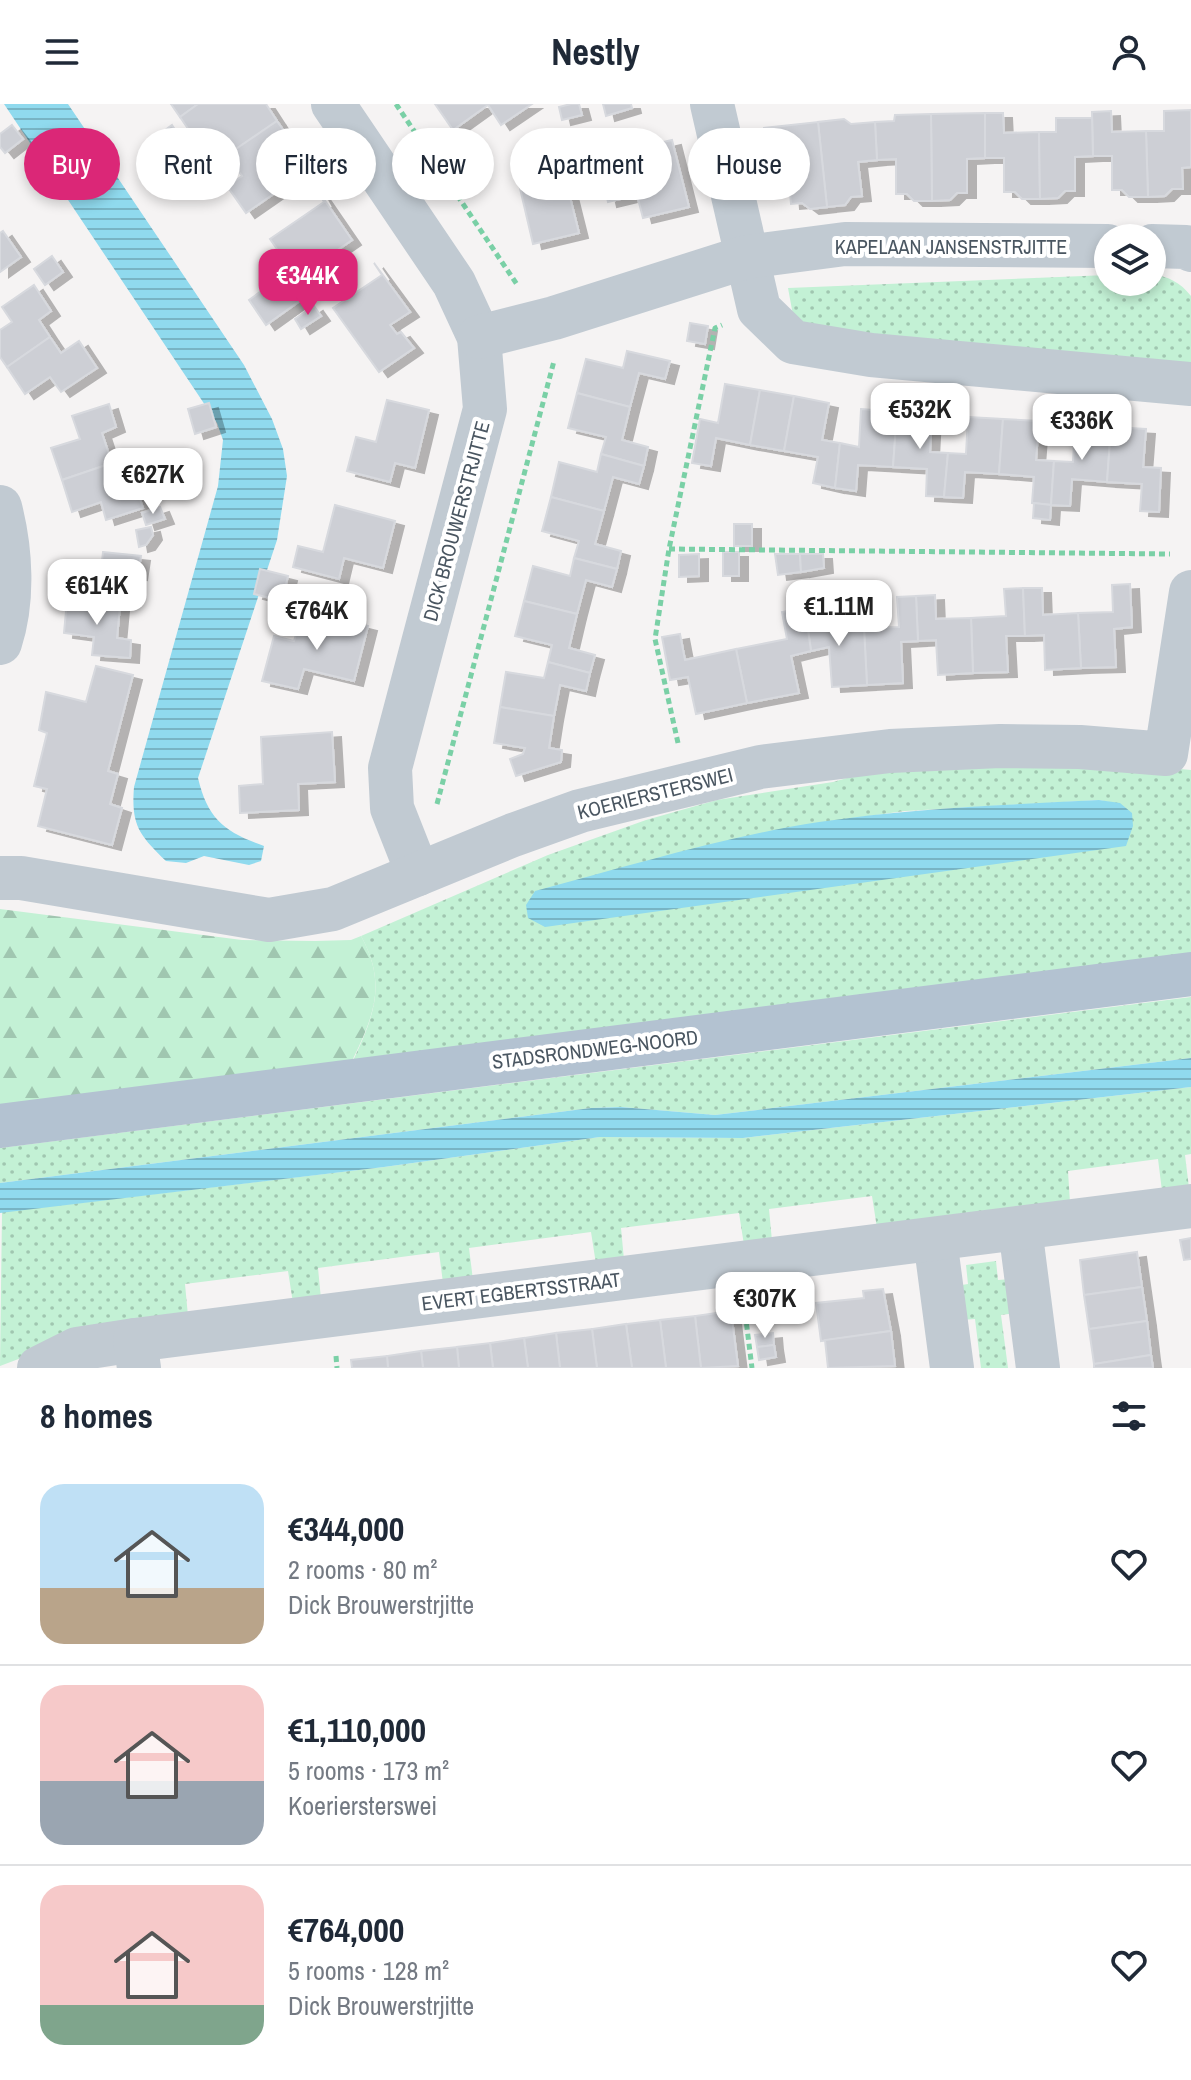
<!DOCTYPE html>
<meta charset="utf-8">
<style>
:root{--surface:#fff;--page:#f6f6f7;--text:#1f2937;--muted:#747a83;--line:#e0e1e3;--accent:#db2777}
body{margin:0;font-family:"Archivo Narrow",sans-serif;background:var(--page);color:var(--text);height:100vh;display:flex;flex-direction:column;font-size:30px;white-space:nowrap}
*{box-sizing:border-box;margin:0}
p{font-size:26px;color:var(--muted)}
.icon{flex:none;width:44px;height:44px;fill:none;stroke:currentColor;stroke-width:2;stroke-linecap:round;stroke-linejoin:round}
.map{position:relative;height:1264px;overflow:hidden}
.details{display:flex;flex-direction:column;background:var(--surface);flex:1}
.details>*{flex:none}
.banner{position:absolute;left:24px;top:24px;width:1144px;height:72px;display:flex;gap:16px}
.tools{position:absolute;left:1094px;top:120px;display:grid;gap:16px}
.tools a{display:grid;place-items:center;width:72px;height:72px;border-radius:50%;background:var(--surface);box-shadow:0 4px 12px #0003;font-size:40px}
.price{position:absolute;translate:-50% -68px;padding:0 18px;border-radius:16px;background:#fff;color:#222;font-size:26px;line-height:52px;filter:drop-shadow(0 2px 4px #0008)}
.price::after{content:'';position:absolute;left:50%;top:48px;width:24px;height:18px;margin-left:-12px;background:inherit;clip-path:polygon(0 0,100% 0,50% 100%)}
.price.selected{background:var(--accent);color:#fff}
ul{padding:0;list-style:none}
li{display:flex;align-items:center;gap:24px;height:200px;padding:0 40px}
li+li{border-top:2px solid var(--line)}
li span{display:grid;place-items:center;flex:none;width:224px;height:160px;border-radius:24px;color:#555}
li>.icon{margin-inline-start:auto}
span .icon{width:96px;height:96px;fill:#fffc;stroke-width:1}
li b{font-size:34px}
h2{display:flex;justify-content:space-between;align-items:center;height:96px;padding:0 40px;font-size:34px}
.tag{padding:0 28px;border-radius:36px;background:var(--surface);box-shadow:0 4px 12px #0003;font-size:28px;line-height:72px}
.tag.selected{background:var(--accent);color:#fff}
header{display:flex;justify-content:space-between;align-items:center;height:104px;padding:0 40px;background:var(--surface);font-size:36px;font-weight:800}
.map>svg:first-child{display:block}
.grass{fill:url(#grass-dots);fill-rule:evenodd}
.forest{fill:url(#forest-firs)}
.water{fill:url(#water-rules)}
.building{fill:#cdcfd5;stroke:#d7d9de;stroke-width:2;filter:url(#shadow)}
.lines{fill:none;stroke-linecap:round;stroke-linejoin:round}
.path{stroke:#7ad0a6;stroke-width:5;stroke-dasharray:6 4;stroke-linecap:butt}
.minor{stroke:#c1cad2;stroke-width:44}
.primary{stroke:#b3c2d1;stroke-width:44}
.labels{text-anchor:middle;dominant-baseline:central;stroke-width:8;stroke-linejoin:round;paint-order:stroke}
.street-label{font-size:20px;fill:#4a5661;stroke:#fff}
</style>
<header><svg class="icon" aria-label="menu" viewBox="0 0 24 24"><path d="M4 6h16M4 12h16M4 18h16"/></svg>Nestly<svg class="icon" aria-label="person" viewBox="0 0 24 24"><circle cx="12" cy="8" r="4"/><path d="M4 21q1-7 8-7t8 7"/></svg></header>
<div class="map">
<svg width="1191" height="1264" viewBox="0 0 1191 1264">
<defs>
<pattern id="grass-dots" width="8" height="8" patternUnits="userSpaceOnUse" patternTransform="scale(2)"><rect width="8" height="8" fill="#c3f1d5"/><path d="M2 2h.1M6 6h.1" fill="none" stroke="#a0c6b0" stroke-width="1.8" stroke-linecap="round"/></pattern>
<pattern id="forest-firs" width="22" height="20" patternUnits="userSpaceOnUse" patternTransform="scale(2)"><rect width="22" height="20" fill="#c3f1d5"/><path d="M5 1l3.5 6h-7zM16 11l3.5 6h-7z" fill="#a0c6b0"/></pattern>
<pattern id="water-rules" width="6" height="5" patternUnits="userSpaceOnUse" patternTransform="scale(2)"><rect width="6" height="5" fill="#90daee"/><path d="M0 2.5h6" fill="none" stroke="#78b4c4"/></pattern>
<filter id="shadow"><feDropShadow dx="9" dy="5" stdDeviation="0" flood-color="#0004"/></filter>
</defs>
<rect width="100%" height="100%" fill="#f5f3f3"/>
<g class="grass">
<path d="M1152,170C1169,173 1180,178 1191,192V270L795,222L788,184L1108,171V178H1152Z"/>
<path d="M985,658L1148,662L1191,666V854L351,961C373,914 388,881 361,832L548,751L646,716L717,696L833,678L875,666ZM1099,696L1120,700L817,719L905,707Z"/>
<polygon points="1191,893 1191,954 715,1011 621,1003 591,1004 0,1079 0,1044"/>
<polygon points="1191,983 1191,1050 1185,1051 1189,1084 1162,1087 1158,1055 1068,1067 1070,1099 877,1124 872,1092 769,1105 772,1137 744,1141 739,1109 621,1124 624,1156 596,1160 591,1128 469,1144 473,1176 443,1179 439,1148 318,1164 321,1195 293,1199 288,1167 185,1180 188,1212 37,1248 0,1262 2,1108 384,1063 600,1033 743,1034"/>
<polygon points="996,1157 998,1176 1011,1175 1016,1209 1001,1211 1008,1264 981,1264 975,1215 961,1216 956,1182 968,1180 966,1161"/>
</g>
<path class="forest" d="M0,805L242,836L315,837L351,836L361,832C388,881 373,914 350,961L0,1005Z"/>
<g class="water">
<path d="M4,0H68L244,261L272,315L283,345L287,372L277,436L198,674C208,716 225,728 264,742L261,757L249,761L204,752L186,759L166,757C139,731 131,721 134,683L218,382L223,336L217,319Z"/>
<path d="M1099,696L1120,699L1132,709L1133,722L1126,742L545,823L528,814L526,801L535,787C629,762 723,733 819,718C912,704 1005,701 1099,696Z"/>
<polygon points="1191,954 1191,983 743,1034 600,1033 384,1063 0,1109 0,1079 591,1004 621,1003 715,1011"/>
</g>
<g class="building">
<polygon points="171,0 198,0 180,13"/>
<polygon points="198,0 266,0 277,17 213,61 180,13"/>
<polygon points="435,0 532,0 501,21 488,1 453,26"/>
<polygon points="571,0 579,0 582,11 562,16 559,3"/>
<polygon points="603,0 631,0 632,4 606,12"/>
<polygon points="1191,6 1191,63 1182,64 1183,85 1172,85 1165,92 1148,93 1146,27 1164,27 1164,7"/>
<polygon points="1111,7 1112,28 1146,27 1148,93 1129,93 1122,86 1112,86 1112,52 1093,52 1092,8"/>
<polygon points="985,9 1003,9 1004,29 1039,28 1040,95 1022,95 1015,88 1004,88 1004,54 985,54"/>
<polygon points="985,9 985,54 967,55 967,89 957,89 950,96 932,97 931,10"/>
<polygon points="931,10 932,97 914,97 907,90 896,90 896,55 877,56 875,18 894,17 895,11"/>
<polygon points="1056,14 1092,14 1093,52 1075,53 1075,87 1065,87 1058,94 1040,95 1039,28 1056,28"/>
<polygon points="844,15 851,20 875,18 877,56 858,58 862,92 851,93 845,101 827,103 818,18"/>
<polygon points="277,17 300,50 273,68 282,83 288,80 246,109 227,82 242,72 227,51"/>
<polygon points="818,18 827,103 810,105 802,99 791,100 789,79 770,81 764,24"/>
<polygon points="12,21 23,35 5,49 0,43 0,30"/>
<polygon points="172,21 183,38 164,51 153,35"/>
<polygon points="626,31 629,46 672,36 689,103 643,114 637,91 608,98 594,38"/>
<polygon points="579,36 590,84 569,89 579,129 533,140 519,80 564,69 558,41"/>
<polygon points="317,85 352,136 297,174 270,135 324,98"/>
<polygon points="3,127 21,153 0,168 0,129"/>
<polygon points="52,152 63,168 45,181 34,165"/>
<polygon points="374,159 410,208 390,221 397,230 401,228 414,244 379,268 333,204 382,171"/>
<polygon points="289,179 301,196 266,221 249,196 264,185 269,192"/>
<polygon points="34,181 51,207 39,216 50,233 7,263 0,253 0,226 12,218 2,203"/>
<polygon points="314,202 321,212 301,225 295,215"/>
<polygon points="690,219 708,222 705,240 687,237"/>
<polygon points="50,233 61,249 79,237 97,264 61,288 50,273 25,290 7,263"/>
<polygon points="627,247 670,257 665,275 639,269 630,303 577,289 586,255 623,264"/>
<polygon points="725,280 760,286 750,341 716,334 711,362 692,359 700,315 718,319"/>
<polygon points="760,286 794,292 784,347 750,341"/>
<polygon points="577,289 630,303 622,336 648,343 644,362 601,350 606,333 568,324"/>
<polygon points="794,292 829,299 822,336 840,339 835,384 813,379 818,353 784,347"/>
<polygon points="387,296 429,306 415,364 395,359 390,378 347,367 356,333 376,338"/>
<polygon points="209,299 216,323 195,330 188,305"/>
<polygon points="109,300 116,323 102,329 112,359 62,376 51,344 80,335 72,312"/>
<polygon points="861,305 897,308 893,363 858,361 856,387 835,384 840,339 859,343"/>
<polygon points="897,308 932,310 930,348 948,349 944,393 926,392 927,365 893,363"/>
<polygon points="968,313 1003,315 999,370 965,368 963,394 944,393 948,349 966,350"/>
<polygon points="1003,315 1039,317 1036,356 1054,357 1051,401 1032,399 1034,373 999,370"/>
<polygon points="1075,320 1111,323 1107,378 1072,375 1070,402 1051,401 1054,357 1073,358"/>
<polygon points="1111,323 1146,325 1143,363 1161,364 1159,408 1140,407 1142,380 1107,378"/>
<polygon points="601,350 644,362 639,380 613,373 604,407 551,393 559,358 597,368"/>
<polygon points="112,359 122,391 137,386 143,404 106,416 101,398 72,408 62,376"/>
<polygon points="551,393 604,407 595,440 621,447 617,465 574,454 579,437 542,427"/>
<polygon points="1034,399 1051,401 1050,416 1033,414"/>
<polygon points="335,401 395,417 383,464 344,454 339,475 293,463 298,442 323,448"/>
<polygon points="160,403 165,415 146,421 142,409"/>
<rect x="734" y="420" width="18" height="22"/>
<polygon points="151,423 153,431 146,441 139,443 136,426"/>
<polygon points="103,448 141,452 138,471 124,469 120,502 67,496 71,462 101,466"/>
<rect x="723" y="448" width="16" height="24"/>
<polygon points="699,450 699,472 679,473 679,451"/>
<polygon points="775,450 800,450 801,468 778,471"/>
<polygon points="800,450 823,450 824,464 801,468"/>
<polygon points="574,454 617,465 612,483 586,476 577,510 524,497 533,462 570,472"/>
<polygon points="260,465 288,472 282,497 254,490"/>
<polygon points="1130,480 1132,523 1114,525 1116,563 1081,564 1078,509 1113,508 1112,481"/>
<polygon points="1023,484 1025,532 1006,532 1008,568 973,569 971,514 1006,512 1004,485"/>
<polygon points="1023,484 1042,484 1043,511 1078,509 1081,564 1045,566 1044,531 1025,532"/>
<polygon points="935,491 936,515 971,514 973,569 938,571 936,536 918,537 916,492"/>
<polygon points="916,492 918,537 901,538 903,579 867,581 864,524 899,523 897,493"/>
<polygon points="67,496 120,502 117,534 131,536 130,554 92,551 94,533 64,529"/>
<polygon points="524,497 577,510 569,544 595,551 590,569 548,558 552,541 515,532"/>
<polygon points="828,499 829,526 864,524 867,581 832,583 829,543 811,547 805,504"/>
<polygon points="805,504 811,547 791,552 799,589 747,599 736,545 787,535 782,508"/>
<polygon points="328,512 368,522 354,577 304,565 298,585 262,577 274,532 294,537 301,514 301,516 325,523"/>
<polygon points="680,530 685,556 736,545 747,599 696,610 688,573 670,576 662,533"/>
<polygon points="548,558 590,569 586,587 560,581 554,612 500,603 506,568 544,574"/>
<polygon points="96,562 133,571 108,667 118,670 110,700 122,704 112,741 38,722 47,685 34,682 47,629 39,626 46,588 86,598"/>
<polygon points="500,603 554,612 549,644 562,646 561,658 516,672 510,655 523,650 525,644 494,639"/>
<polygon points="332,628 335,678 298,680 299,706 240,709 239,682 263,680 261,633"/>
<polygon points="1191,1134 1191,1155 1184,1156 1180,1136"/>
<polygon points="1137,1148 1142,1183 1084,1191 1080,1156"/>
<polygon points="1142,1183 1147,1217 1089,1225 1084,1191"/>
<polygon points="883,1185 891,1227 821,1237 816,1199 864,1194 863,1187"/>
<polygon points="731,1207 738,1262 701,1264 695,1212"/>
<polygon points="695,1212 701,1264 666,1264 660,1216"/>
<polygon points="660,1216 666,1264 632,1264 626,1220"/>
<polygon points="1147,1217 1151,1251 1094,1260 1089,1225"/>
<polygon points="626,1220 632,1264 597,1264 592,1225"/>
<polygon points="592,1225 597,1264 560,1264 556,1229"/>
<polygon points="891,1227 895,1262 828,1264 825,1236"/>
<polygon points="556,1229 560,1264 528,1264 524,1234"/>
<polygon points="773,1229 774,1241 757,1243 755,1231"/>
<polygon points="524,1234 528,1264 493,1264 490,1239"/>
<polygon points="490,1239 493,1264 459,1264 457,1243"/>
<polygon points="774,1241 776,1253 759,1256 757,1243"/>
<polygon points="457,1243 459,1264 423,1264 421,1247"/>
<polygon points="421,1247 423,1264 388,1264 387,1252"/>
<polygon points="1151,1251 1153,1264 1094,1264 1094,1260"/>
<polygon points="387,1252 388,1264 352,1264 351,1256"/>
</g>
<g class="lines">
<g class="path">
<polyline points="396,0 518,182"/>
<polyline points="669,445 1170,450"/>
<polyline points="678,639 655,535 669,445 715,224 722,221"/>
<polyline points="437,700 554,257"/>
<polyline points="744,1200 752,1264"/>
<polyline points="336,1252 337,1264"/>
</g>
<g class="minor">
<polyline points="333,0 454,179 479,233 485,305 390,664 392,704 418,770"/>
<polyline points="712,0 759,205 793,238 871,251 1191,280"/>
<polyline points="1152,142 1186,143 1191,146"/>
<polyline points="479,233 554,214 746,153 845,140 1108,142"/>
<path d="M0,403C11,446 14,496 0,539"/>
<polyline points="0,774 21,774 269,816 333,805 513,731 580,707 760,663 890,647 1000,642 1080,643 1166,650 1191,488"/>
<polyline points="1020,1124 1038,1264"/>
<polyline points="935,1135 952,1264"/>
<polyline points="39,1264 77,1245 135,1236"/>
<polyline points="139,1264 135,1236 1191,1102"/>
</g>
<polyline class="primary" points="0,1022 1191,870"/>
</g>
<g class="labels">
<g class="street-label">
<text x="951" y="142">KAPELAAN JANSENSTRJITTE</text>
<text transform="translate(456 417) rotate(-75)">DICK BROUWERSTRJITTE</text>
<text transform="translate(655 689) rotate(-14)">KOERIERSTERSWEI</text>
<text transform="translate(595 945) rotate(-7)">STADSRONDWEG-NOORD</text>
<text transform="translate(521 1187) rotate(-7)">EVERT EGBERTSSTRAAT</text>
</g>
</g>
</svg>
<div class="tools">
<a><svg class="icon" aria-label="layers" viewBox="0 0 24 24"><path d="M12 4l9 5-9 5-9-5zM3 14l9 5 9-5"/></svg></a>
</div>
<b class="price selected" style="left:308px;top:213px">€344K</b>
<b class="price" style="left:920px;top:347px">€532K</b>
<b class="price" style="left:1082px;top:358px">€336K</b>
<b class="price" style="left:153px;top:412px">€627K</b>
<b class="price" style="left:97px;top:523px">€614K</b>
<b class="price" style="left:839px;top:544px">€1.11M</b>
<b class="price" style="left:317px;top:548px">€764K</b>
<b class="price" style="left:765px;top:1236px">€307K</b>
<div class="banner">
<a class="tag selected">Buy</a>
<a class="tag">Rent</a>
<a class="tag">Filters</a>
<a class="tag">New</a>
<a class="tag">Apartment</a>
<a class="tag">House</a>
</div>
</div>
<section class="details">
<h2>8 homes<svg class="icon" aria-label="filters" viewBox="0 0 24 24"><path d="M4 7h16M4 17h16"/><circle cx="9" cy="7" r="2"/><circle cx="15" cy="17" r="2"/></svg></h2>
<ul>
<li><span style="background:linear-gradient(#bfe0f5 65%,#b9a48a 0)"><svg class="icon" aria-label="home" viewBox="0 0 24 24"><path d="M3 11l9-7 9 7M6 9v11h12V9"/></svg></span><div><b>€344,000</b><p>2 rooms · 80 m²</p><p>Dick Brouwerstrjitte</p></div><svg class="icon" aria-label="heart" viewBox="0 0 24 24"><path d="M12 20l-8-8c-3-5 5-10 8-4 3-6 11-1 8 4z"/></svg></li>
<li><span style="background:linear-gradient(#f6c9c9 60%,#9aa5b1 0)"><svg class="icon" aria-label="home" viewBox="0 0 24 24"><path d="M3 11l9-7 9 7M6 9v11h12V9"/></svg></span><div><b>€1,110,000</b><p>5 rooms · 173 m²</p><p>Koeriersterswei</p></div><svg class="icon" aria-label="heart" viewBox="0 0 24 24"><path d="M12 20l-8-8c-3-5 5-10 8-4 3-6 11-1 8 4z"/></svg></li>
<li><span style="background:linear-gradient(#f6c9c9 75%,#7fa58c 0)"><svg class="icon" aria-label="home" viewBox="0 0 24 24"><path d="M3 11l9-7 9 7M6 9v11h12V9"/></svg></span><div><b>€764,000</b><p>5 rooms · 128 m²</p><p>Dick Brouwerstrjitte</p></div><svg class="icon" aria-label="heart" viewBox="0 0 24 24"><path d="M12 20l-8-8c-3-5 5-10 8-4 3-6 11-1 8 4z"/></svg></li>
</ul>
</section>
